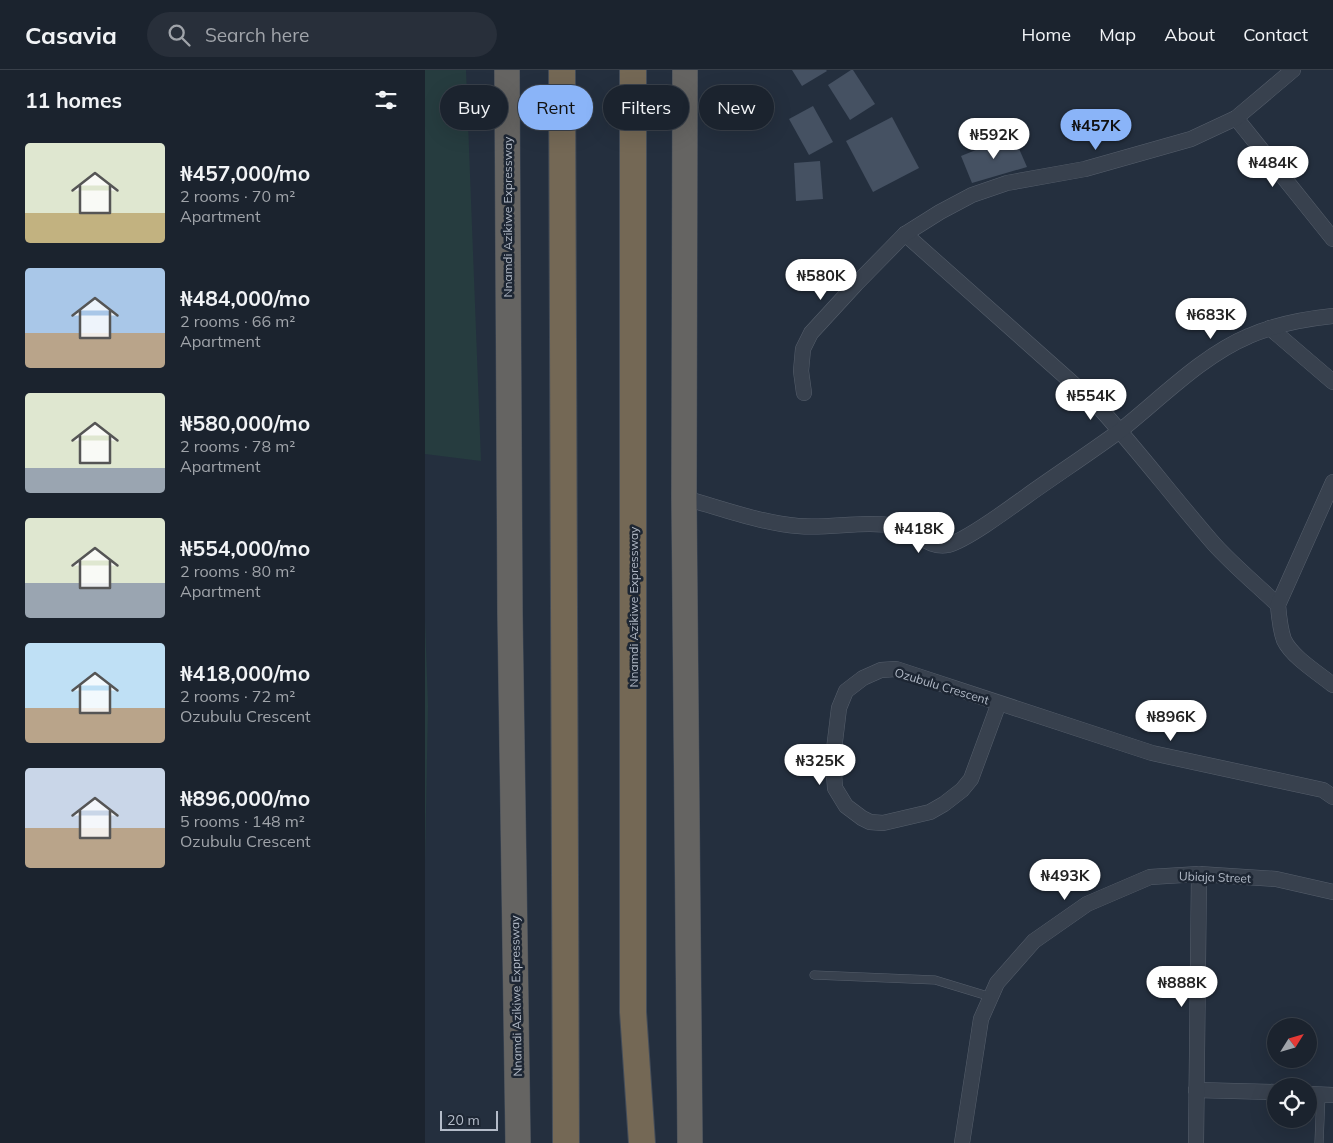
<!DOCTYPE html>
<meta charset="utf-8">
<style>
:root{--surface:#1b232e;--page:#282f3a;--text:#f1f3f6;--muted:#a0a4aa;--line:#39404a;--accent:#8ab4f8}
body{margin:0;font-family:Mulish,sans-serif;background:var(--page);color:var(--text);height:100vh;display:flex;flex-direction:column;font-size:19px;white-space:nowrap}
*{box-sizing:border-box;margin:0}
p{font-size:16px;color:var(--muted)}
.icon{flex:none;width:28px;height:28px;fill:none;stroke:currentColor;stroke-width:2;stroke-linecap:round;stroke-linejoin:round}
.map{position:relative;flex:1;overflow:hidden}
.drawer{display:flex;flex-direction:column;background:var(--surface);width:425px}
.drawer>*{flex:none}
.banner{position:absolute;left:15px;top:15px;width:475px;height:45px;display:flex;gap:10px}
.needle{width:32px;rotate:53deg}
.controls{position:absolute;left:842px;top:948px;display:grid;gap:10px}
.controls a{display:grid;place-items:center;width:50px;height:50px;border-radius:50%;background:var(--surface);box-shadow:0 5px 20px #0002,0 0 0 1px var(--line);font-size:25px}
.scale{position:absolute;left:15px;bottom:12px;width:58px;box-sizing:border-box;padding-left:5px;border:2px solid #b4bcc9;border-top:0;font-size:14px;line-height:18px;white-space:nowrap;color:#b4bcc9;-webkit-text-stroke:4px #1d2633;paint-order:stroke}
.price{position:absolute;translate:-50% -42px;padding:0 11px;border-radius:18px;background:#fff;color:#222;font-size:16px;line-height:32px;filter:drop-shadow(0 1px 2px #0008)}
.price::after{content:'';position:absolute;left:50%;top:30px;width:15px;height:11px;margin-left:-8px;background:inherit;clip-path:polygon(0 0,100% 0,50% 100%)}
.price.selected{background:var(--accent);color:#111}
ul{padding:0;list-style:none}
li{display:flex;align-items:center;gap:15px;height:125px;padding:0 25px}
li span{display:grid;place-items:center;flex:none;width:140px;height:100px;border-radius:5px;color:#555}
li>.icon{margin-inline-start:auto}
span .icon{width:60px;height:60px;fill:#fffc;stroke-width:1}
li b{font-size:21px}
h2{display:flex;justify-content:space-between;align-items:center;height:60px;padding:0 25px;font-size:21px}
.pill{padding:0 18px;border-radius:22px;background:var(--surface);box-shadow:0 5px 20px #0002,0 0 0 1px var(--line);font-size:18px;line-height:45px}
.pill.selected{background:var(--accent);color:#111}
header{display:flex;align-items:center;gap:30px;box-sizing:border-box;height:70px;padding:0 25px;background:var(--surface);border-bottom:1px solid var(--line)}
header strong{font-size:24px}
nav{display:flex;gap:28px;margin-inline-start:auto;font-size:18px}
.search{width:350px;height:45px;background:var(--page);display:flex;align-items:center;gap:12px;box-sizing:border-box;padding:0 18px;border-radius:28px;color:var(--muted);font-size:19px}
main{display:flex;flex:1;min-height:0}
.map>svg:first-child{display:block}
.green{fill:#263c3f}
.building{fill:#455162}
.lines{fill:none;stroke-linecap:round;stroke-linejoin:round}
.service-casing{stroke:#565f6c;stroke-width:9}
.minor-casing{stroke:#565f6c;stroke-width:16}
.trunk-casing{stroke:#434c59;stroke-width:26}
.motorway-casing{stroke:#434c59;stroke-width:28}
.service{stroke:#38414e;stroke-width:8}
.minor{stroke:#38414e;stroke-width:15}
.trunk{stroke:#656462;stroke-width:25}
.motorway{stroke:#746855;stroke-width:26}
.labels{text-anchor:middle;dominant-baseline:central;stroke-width:5;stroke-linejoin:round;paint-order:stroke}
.street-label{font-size:12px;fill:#b4bcc9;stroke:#1d2633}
</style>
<header>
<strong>Casavia</strong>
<div class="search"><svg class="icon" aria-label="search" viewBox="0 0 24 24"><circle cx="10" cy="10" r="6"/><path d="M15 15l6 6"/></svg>Search here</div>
<nav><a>Home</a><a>Map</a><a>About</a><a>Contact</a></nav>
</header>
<main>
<section class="drawer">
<h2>11 homes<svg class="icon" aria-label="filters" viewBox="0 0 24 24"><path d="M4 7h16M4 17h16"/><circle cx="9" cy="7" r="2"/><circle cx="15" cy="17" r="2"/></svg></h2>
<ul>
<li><span style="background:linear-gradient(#dfe7d0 70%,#c2b280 0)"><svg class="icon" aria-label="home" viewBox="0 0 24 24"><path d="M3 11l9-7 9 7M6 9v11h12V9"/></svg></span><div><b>₦457,000/mo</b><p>2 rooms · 70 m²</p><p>Apartment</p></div></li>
<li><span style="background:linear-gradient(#a9c7e8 65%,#b9a48a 0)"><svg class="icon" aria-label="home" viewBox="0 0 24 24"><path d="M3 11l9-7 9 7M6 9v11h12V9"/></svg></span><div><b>₦484,000/mo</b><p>2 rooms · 66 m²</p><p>Apartment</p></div></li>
<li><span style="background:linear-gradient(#dfe7d0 75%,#9aa5b1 0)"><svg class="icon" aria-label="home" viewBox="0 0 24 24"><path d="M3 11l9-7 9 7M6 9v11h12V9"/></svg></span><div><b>₦580,000/mo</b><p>2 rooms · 78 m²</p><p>Apartment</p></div></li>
<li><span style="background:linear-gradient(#dfe7d0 65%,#9aa5b1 0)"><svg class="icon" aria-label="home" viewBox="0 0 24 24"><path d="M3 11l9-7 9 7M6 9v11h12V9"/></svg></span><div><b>₦554,000/mo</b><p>2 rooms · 80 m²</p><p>Apartment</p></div></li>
<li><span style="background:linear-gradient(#bfe0f5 65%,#b9a48a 0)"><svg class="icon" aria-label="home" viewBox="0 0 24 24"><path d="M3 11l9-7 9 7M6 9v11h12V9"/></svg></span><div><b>₦418,000/mo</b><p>2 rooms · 72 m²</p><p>Ozubulu Crescent</p></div></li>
<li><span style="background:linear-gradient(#c9d6e8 60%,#b9a48a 0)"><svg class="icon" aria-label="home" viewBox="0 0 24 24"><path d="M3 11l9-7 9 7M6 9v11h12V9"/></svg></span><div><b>₦896,000/mo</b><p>5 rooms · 148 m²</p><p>Ozubulu Crescent</p></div></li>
</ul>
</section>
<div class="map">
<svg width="908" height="1073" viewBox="0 0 908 1073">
<rect width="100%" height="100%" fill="#242f3e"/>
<g class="green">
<polygon points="0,0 41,0 56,391 0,384"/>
<polygon points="0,549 3,636 0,795"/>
</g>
<g class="building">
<polygon points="367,0 401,0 402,1 377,16"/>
<polygon points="426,0 428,0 450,34 425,50 403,15"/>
<polygon points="388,36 408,72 384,85 364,49"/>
<polygon points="467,47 494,98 448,122 421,71"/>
<polygon points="588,65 602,97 547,113 536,86"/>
<polygon points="395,91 398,129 371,131 369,93"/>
</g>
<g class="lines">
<g class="service-casing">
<g id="service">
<polyline points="389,905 510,910 566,927"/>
<polyline points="894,1073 896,1024"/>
</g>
</g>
<g class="minor-casing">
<g id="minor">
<polyline points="811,48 908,169"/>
<path d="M480,164L671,334C712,379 749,428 789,474C809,496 832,515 853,535"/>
<polyline points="845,258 908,312"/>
<polyline points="379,323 376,301 378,279 386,263 431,214 480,164 515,142 547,125 582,113 660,99 766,69 811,48 868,0"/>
<path d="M908,412L853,535C854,547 855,559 859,570C867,587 893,603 908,615"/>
<path d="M259,428C296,438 336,453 373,456C406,459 438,450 471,456C490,459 502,479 523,475C542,470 585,438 603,425C634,403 666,382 696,360C735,329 778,285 824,266C851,254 879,249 908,246"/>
<polyline points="574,633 546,709 537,720 519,734 505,742 458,753 445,752 437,748 421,736 410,718 408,688 414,638 421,621 438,608 456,600 471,599 727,683 898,720 908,727"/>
<polyline points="771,1020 851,1022"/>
<polyline points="884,1024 908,1025"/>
<polyline points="537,1073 556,949 572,913 609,871 662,834 725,807 774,804 851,809 908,822"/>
<polyline points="771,1073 774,804"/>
</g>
</g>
<g class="trunk-casing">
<g id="trunk">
<polyline points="82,0 85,543 93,1073"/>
<polyline points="260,0 259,428 265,1073"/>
</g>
</g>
<g class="motorway-casing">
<g id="motorway">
<polyline points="137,0 141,1073"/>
<polyline points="208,0 208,942 217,1073"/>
</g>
</g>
<use href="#service" class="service"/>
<use href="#minor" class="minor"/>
<use href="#trunk" class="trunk"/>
<use href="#motorway" class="motorway"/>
</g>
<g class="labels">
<g class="street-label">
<text transform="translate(82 147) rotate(-90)">Nnamdi Azikiwe Expressway</text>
<text transform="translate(208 537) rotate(-90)">Nnamdi Azikiwe Expressway</text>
<text transform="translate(517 616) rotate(17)">Ozubulu Crescent</text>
<text transform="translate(790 807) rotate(2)">Ubiaja Street</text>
<text transform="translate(91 926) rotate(-91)">Nnamdi Azikiwe Expressway</text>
</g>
</g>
</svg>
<div class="controls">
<a><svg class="needle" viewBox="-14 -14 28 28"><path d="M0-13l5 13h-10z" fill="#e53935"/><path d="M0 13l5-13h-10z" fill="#a0a4aa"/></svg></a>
<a><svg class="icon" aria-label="locate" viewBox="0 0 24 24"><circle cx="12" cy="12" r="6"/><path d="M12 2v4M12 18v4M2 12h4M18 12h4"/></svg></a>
</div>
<div class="scale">20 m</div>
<b class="price selected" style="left:671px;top:81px">₦457K</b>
<b class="price" style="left:569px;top:90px">₦592K</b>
<b class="price" style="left:848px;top:118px">₦484K</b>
<b class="price" style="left:396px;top:231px">₦580K</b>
<b class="price" style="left:786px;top:270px">₦683K</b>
<b class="price" style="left:666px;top:351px">₦554K</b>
<b class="price" style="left:494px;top:484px">₦418K</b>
<b class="price" style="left:746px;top:672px">₦896K</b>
<b class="price" style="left:395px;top:716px">₦325K</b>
<b class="price" style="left:640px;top:831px">₦493K</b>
<b class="price" style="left:757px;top:938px">₦888K</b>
<div class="banner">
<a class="pill">Buy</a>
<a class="pill selected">Rent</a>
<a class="pill">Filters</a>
<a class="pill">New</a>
</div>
</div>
</main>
